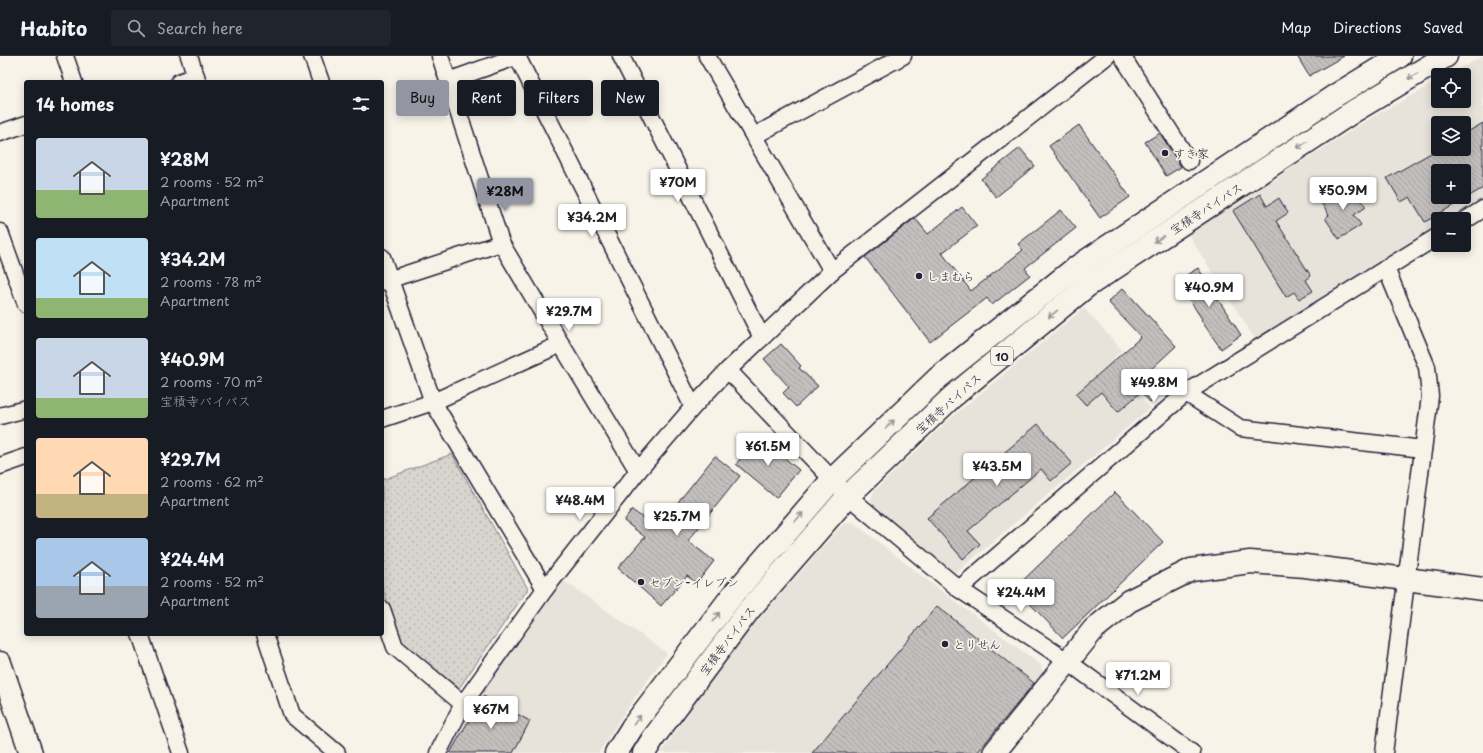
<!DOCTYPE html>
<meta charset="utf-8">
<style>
:root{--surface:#171b24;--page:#20242c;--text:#f1f3f6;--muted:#9ea1a6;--line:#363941;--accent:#9495a2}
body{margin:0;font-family:"Playpen Sans","Klee One",sans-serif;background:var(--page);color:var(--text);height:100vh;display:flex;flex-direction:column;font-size:15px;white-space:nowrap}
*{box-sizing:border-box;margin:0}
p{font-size:13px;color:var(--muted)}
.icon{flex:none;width:22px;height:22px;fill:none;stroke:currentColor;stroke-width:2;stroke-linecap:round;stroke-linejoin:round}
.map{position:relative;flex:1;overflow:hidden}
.panel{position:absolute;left:24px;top:24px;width:360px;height:556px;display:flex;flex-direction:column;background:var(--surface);border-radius:4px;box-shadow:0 2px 10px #0003}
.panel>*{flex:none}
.top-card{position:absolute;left:396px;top:24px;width:380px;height:36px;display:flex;gap:8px}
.fabs{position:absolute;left:1431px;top:12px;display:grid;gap:8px}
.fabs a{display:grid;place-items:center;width:40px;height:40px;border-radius:4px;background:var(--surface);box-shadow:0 2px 10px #0003;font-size:20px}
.price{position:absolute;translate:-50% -34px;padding:0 9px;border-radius:4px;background:#fff;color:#222;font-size:13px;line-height:26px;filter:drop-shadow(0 1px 2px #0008)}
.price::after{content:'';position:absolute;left:50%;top:24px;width:12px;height:9px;margin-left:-6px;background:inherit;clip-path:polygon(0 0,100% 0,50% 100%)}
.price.active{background:var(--accent);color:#111}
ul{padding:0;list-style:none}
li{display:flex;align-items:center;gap:12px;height:100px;padding:0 12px}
li span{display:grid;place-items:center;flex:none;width:112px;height:80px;border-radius:4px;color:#555}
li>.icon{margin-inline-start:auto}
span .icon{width:48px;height:48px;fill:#fffc;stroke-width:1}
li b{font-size:17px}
h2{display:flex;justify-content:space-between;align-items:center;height:48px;padding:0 12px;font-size:17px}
.tag{padding:0 14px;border-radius:4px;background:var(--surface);box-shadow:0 2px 10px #0003;font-size:14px;line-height:36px}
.tag.active{background:var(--accent);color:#111}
header{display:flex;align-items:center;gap:24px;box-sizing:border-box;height:56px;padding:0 20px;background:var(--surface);border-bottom:1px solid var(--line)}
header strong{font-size:19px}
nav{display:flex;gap:22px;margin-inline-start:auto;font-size:14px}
.search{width:280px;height:36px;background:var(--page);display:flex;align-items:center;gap:10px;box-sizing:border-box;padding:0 14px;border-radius:4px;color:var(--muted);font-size:15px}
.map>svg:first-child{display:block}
.built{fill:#e7e3db;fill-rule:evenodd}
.grass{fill:url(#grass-dots);stroke:#7d7c85}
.building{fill:url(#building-back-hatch);stroke:#22223b;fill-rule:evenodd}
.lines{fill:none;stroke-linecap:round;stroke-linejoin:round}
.street-casing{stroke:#22223b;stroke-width:19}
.secondary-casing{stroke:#22223b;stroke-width:25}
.primary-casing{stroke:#22223b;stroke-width:25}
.street{stroke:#f7f3e8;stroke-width:16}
.secondary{stroke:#f7f3e8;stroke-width:22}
.primary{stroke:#f7f3e8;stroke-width:22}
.oneway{stroke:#97959a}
.poi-dot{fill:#22223b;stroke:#f7f3e8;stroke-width:1.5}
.labels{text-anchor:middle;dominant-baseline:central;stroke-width:3.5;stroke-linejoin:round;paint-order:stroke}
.shield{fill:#f7f3e8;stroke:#62616f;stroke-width:1}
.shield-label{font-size:11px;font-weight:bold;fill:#22223b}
.poi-label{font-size:12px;fill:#22223b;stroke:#f7f3e8;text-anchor:start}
.street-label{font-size:12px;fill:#22223b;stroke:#f7f3e8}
</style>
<header>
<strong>Habito</strong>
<div class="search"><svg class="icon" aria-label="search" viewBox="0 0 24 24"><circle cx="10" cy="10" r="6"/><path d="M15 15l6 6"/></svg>Search here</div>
<nav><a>Map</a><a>Directions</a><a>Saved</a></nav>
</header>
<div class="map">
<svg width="1483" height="697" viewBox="0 0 1483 697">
<defs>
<pattern id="grass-dots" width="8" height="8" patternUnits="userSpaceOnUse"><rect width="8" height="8" fill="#d8d5cf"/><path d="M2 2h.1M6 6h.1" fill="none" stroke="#b9b7b3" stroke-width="1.8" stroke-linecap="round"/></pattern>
<pattern id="building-back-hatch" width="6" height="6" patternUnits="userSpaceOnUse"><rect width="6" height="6" fill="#c2bfbd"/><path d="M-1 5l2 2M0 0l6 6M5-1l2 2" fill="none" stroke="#a6a4a3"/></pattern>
</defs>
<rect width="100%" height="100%" fill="#f7f3e8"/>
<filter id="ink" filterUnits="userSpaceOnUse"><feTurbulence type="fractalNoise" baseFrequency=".025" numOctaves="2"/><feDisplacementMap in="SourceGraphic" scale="8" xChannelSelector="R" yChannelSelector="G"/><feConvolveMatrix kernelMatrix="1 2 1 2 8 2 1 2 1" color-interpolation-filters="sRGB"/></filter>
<g filter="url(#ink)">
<g class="built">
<path d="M1483,0V144L1452,163H1438V172L1255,283L1188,178L1374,60L1438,25V45H1464V19H1448ZM1438,67H1464V93H1438ZM1438,115H1464V141H1438Z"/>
<polygon points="1084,252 1122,294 1111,305 1150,352 955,518 873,452 871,443 874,435 951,362"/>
<polygon points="853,466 932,528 1041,609 1043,620 982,697 661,697 691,653 697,641 757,565 843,468"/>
<polygon points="560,522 667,597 620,663 599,697 444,697 469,650"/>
</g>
<polygon class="grass" points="452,398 528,533 459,632 401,587 382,530 382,424"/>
<g class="building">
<polygon points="1297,0 1344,0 1309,20"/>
<path d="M1483,67V132L1425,166L1410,141L1401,146L1387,122L1438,93H1464V78ZM1438,115H1464V141H1438Z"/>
<polygon points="1079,69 1130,141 1100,162 1049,90"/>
<polygon points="1160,77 1181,111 1166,120 1145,86"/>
<polygon points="1020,92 1035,110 996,141 981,123"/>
<polygon points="1341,132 1345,137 1353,132 1366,151 1354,159 1361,169 1339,183 1325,162 1329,159 1320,145"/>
<polygon points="1260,138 1267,150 1279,142 1288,157 1276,165 1311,220 1306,224 1313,235 1299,243 1294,236 1286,241 1233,155"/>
<polygon points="962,151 977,170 942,197 971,235 1023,194 1018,188 1061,154 1076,172 1025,212 1030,219 992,249 987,242 930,286 865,201 915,162 928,178"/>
<polygon points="1198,212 1241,279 1221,293 1201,264 1202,263 1177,225"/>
<polygon points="1123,232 1176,290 1148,316 1164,334 1150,346 1141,336 1118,356 1101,336 1086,349 1076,338 1141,281 1108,246"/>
<polygon points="781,288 801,310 799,312 818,330 796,351 783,337 789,331 764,303"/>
<polygon points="1038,368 1072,407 1051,425 1041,413 968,475 980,488 963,503 927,462"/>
<polygon points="759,381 799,414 776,442 736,408"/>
<polygon points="715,400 740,420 688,485 714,505 697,527 687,520 661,550 618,512 645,481 624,465 632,454 653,469 659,462 663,465"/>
<polygon points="1115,436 1163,486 1063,582 1015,532"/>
<polygon points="937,550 1034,627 977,697 812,697"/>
<polygon points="483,640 530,665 513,697 450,697"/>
</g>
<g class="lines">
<g class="street-casing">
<g id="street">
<polyline points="65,0 74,26"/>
<polyline points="189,0 198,26"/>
<polyline points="312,0 321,26"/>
<polyline points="440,0 501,187 561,288"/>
<polyline points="517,0 693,351"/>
<polyline points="621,0 762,282"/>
<polyline points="707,0 832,215"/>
<polyline points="1122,0 1189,105"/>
<polyline points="448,25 518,0"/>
<polyline points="179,26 196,20"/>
<polyline points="0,77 26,68"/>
<polyline points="754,80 903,0"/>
<polyline points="1464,165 1483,153"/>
<polyline points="0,176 26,248"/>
<polyline points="382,201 433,346 545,533"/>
<polyline points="382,226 501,187"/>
<polyline points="728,314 848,440 959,533 1067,605 1192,697"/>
<polyline points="1186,337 1240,372 1423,393"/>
<polyline points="0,360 26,353"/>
<polyline points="382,363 433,346 561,288 638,415"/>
<polyline points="0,410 26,401"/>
<polyline points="959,533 1186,337 1438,180"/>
<polyline points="382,553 395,591 463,648"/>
<polyline points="140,578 181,697"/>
<polyline points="265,578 292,659 337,697"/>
<polyline points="438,697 463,648 545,533 638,415 693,351 728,314 832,215 1107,0"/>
<polyline points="1384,697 1430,340 1427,311 1386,212"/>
</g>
</g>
<g class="secondary-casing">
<g id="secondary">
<polyline points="0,607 31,697"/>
<polyline points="994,697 1094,573 1129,545 1191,514 1250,506 1305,510 1483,533"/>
</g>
</g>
<g class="primary-casing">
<g id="primary">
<polyline points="616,697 633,670 732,540 832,424 938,322 1074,213 1333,41 1400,0"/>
<polyline points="644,697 654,681 749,554 848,440 952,341 1087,230 1354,55 1446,0"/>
</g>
</g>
<use href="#street" class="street"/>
<use href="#secondary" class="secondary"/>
<use href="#primary" class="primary"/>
</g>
<defs><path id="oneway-shaft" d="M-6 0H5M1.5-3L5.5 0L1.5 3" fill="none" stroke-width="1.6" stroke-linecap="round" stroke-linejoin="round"/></defs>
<g class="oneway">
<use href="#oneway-shaft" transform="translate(1413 20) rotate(149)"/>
<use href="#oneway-shaft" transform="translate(1302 89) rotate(147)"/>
<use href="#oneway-shaft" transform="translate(1159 183) rotate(147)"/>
<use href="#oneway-shaft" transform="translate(1053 258) rotate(141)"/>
<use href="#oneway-shaft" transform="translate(890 368) rotate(-44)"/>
<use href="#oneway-shaft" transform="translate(799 461) rotate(-49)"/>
<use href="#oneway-shaft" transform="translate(716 561) rotate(-53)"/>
<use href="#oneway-shaft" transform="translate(637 664) rotate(-53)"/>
</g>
</g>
<g class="poi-dot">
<circle cx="1165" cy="97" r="4"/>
<circle cx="919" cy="220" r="4"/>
<circle cx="641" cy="526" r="4"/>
<circle cx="945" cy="588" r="4"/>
</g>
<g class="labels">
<rect class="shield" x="991" y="291" width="22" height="18" rx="3"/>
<g class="shield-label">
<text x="1002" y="300">10</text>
</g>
<g class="poi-label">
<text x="1173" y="97">すき家</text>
<text x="927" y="220">しまむら</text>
<text x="649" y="526">セブン-イレブン</text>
<text x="953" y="588">とりせん</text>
</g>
<g class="street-label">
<text transform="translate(1206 152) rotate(-33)">宝積寺バイパス</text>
<text transform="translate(948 347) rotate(-42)">宝積寺バイパス</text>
<text transform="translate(727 584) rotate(-53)">宝積寺バイパス</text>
</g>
</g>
</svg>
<div class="fabs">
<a><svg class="icon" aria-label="locate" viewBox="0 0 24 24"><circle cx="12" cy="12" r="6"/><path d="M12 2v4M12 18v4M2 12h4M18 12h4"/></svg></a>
<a><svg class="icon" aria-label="layers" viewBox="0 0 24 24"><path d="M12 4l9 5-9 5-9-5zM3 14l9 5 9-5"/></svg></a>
<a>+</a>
<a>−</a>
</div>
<b class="price" style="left:678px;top:147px">¥70M</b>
<b class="price" style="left:1343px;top:155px">¥50.9M</b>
<b class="price active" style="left:505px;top:156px">¥28M</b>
<b class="price" style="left:592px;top:182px">¥34.2M</b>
<b class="price" style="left:1209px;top:252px">¥40.9M</b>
<b class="price" style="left:569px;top:276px">¥29.7M</b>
<b class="price" style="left:1154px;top:347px">¥49.8M</b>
<b class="price" style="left:768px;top:411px">¥61.5M</b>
<b class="price" style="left:997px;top:431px">¥43.5M</b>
<b class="price" style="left:580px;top:465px">¥48.4M</b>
<b class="price" style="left:677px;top:481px">¥25.7M</b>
<b class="price" style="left:1021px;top:557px">¥24.4M</b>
<b class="price" style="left:1138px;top:640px">¥71.2M</b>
<b class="price" style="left:491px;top:674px">¥67M</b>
<div class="top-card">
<a class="tag active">Buy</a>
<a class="tag">Rent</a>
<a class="tag">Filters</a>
<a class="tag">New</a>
</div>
<section class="panel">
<h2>14 homes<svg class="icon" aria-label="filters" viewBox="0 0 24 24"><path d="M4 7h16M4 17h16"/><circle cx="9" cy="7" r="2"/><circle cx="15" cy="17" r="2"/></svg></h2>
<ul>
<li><span style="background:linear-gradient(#c9d6e8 65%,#8fb573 0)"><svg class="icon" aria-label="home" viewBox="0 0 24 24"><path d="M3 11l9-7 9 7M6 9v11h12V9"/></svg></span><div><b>¥28M</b><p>2 rooms · 52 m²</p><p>Apartment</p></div></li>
<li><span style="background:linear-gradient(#bfe0f5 75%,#8fb573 0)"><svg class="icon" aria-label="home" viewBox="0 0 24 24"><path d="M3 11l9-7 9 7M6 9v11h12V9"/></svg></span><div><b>¥34.2M</b><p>2 rooms · 78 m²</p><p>Apartment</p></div></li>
<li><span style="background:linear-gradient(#c9d6e8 75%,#8fb573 0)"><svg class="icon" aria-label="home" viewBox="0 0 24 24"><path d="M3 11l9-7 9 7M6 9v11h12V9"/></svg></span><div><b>¥40.9M</b><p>2 rooms · 70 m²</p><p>宝積寺バイパス</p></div></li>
<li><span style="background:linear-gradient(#ffd9b3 70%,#c2b280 0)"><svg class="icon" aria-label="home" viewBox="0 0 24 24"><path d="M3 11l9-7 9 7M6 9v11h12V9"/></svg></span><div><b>¥29.7M</b><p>2 rooms · 62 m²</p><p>Apartment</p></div></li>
<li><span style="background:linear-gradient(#a9c7e8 60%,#9aa5b1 0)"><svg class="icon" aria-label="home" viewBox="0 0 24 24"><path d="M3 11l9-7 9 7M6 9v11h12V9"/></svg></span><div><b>¥24.4M</b><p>2 rooms · 52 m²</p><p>Apartment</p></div></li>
</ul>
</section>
</div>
